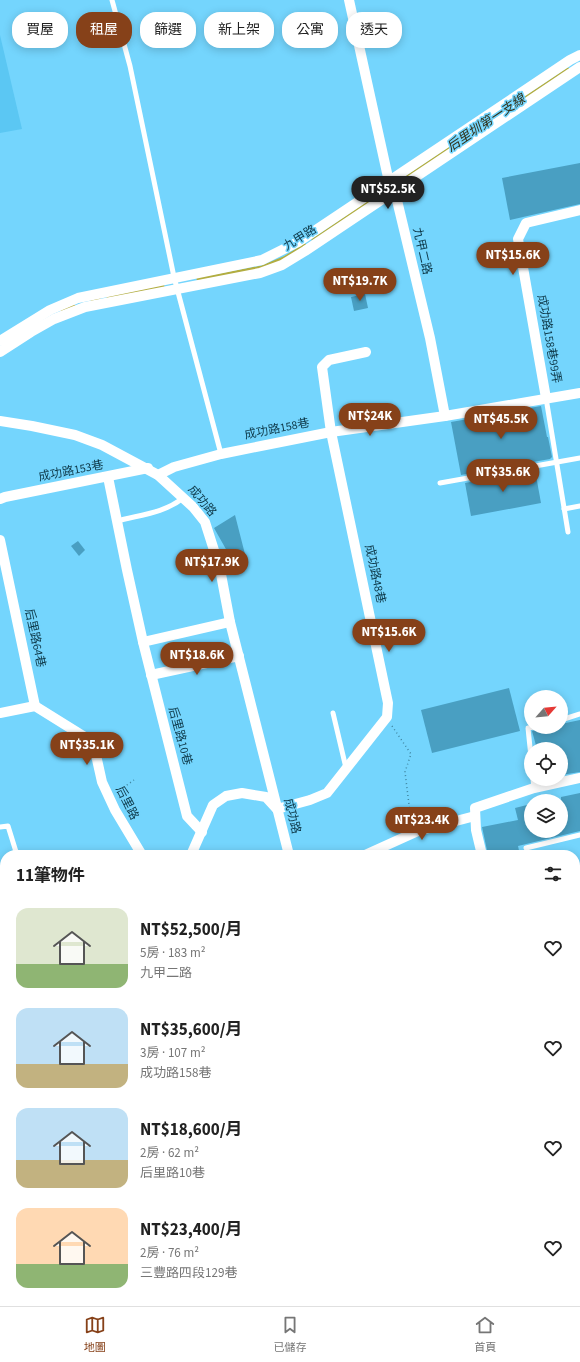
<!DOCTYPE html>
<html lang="zh-TW">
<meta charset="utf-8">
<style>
:root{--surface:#fff;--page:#f6f6f6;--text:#222;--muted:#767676;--line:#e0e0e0;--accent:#864119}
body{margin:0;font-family:"Source Sans 3","Noto Sans TC",sans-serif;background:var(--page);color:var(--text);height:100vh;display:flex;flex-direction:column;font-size:15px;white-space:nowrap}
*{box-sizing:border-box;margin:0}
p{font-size:13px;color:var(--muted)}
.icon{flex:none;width:22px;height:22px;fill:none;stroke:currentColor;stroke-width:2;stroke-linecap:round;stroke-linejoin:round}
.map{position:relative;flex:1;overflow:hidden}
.side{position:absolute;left:0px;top:850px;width:580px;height:456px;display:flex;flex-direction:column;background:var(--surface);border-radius:16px 16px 0 0;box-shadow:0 2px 10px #0003}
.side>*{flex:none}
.guide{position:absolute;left:12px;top:12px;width:556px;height:36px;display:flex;gap:8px}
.needle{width:26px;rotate:63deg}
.controls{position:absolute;left:524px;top:690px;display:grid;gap:8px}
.controls a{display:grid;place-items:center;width:44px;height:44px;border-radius:50%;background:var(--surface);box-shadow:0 2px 10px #0003;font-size:20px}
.price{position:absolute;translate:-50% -34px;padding:0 9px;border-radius:14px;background:var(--accent);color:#fff;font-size:13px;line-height:26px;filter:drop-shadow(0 1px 2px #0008)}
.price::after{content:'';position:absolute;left:50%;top:24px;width:12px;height:9px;margin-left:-6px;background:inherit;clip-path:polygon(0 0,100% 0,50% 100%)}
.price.selected{background:#222;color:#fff}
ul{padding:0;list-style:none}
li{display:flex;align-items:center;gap:12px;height:100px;padding:0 16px}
li span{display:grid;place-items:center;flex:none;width:112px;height:80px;border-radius:12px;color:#555}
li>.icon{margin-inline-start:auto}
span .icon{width:48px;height:48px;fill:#fffc;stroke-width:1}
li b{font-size:17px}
h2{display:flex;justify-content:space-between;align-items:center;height:48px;padding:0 16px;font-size:17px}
.chip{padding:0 14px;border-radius:16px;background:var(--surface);box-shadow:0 2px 10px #0003;font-size:14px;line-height:36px}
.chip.selected{background:var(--accent);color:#fff}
.menu{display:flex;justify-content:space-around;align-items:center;height:56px;border-top:1px solid var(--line);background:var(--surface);font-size:11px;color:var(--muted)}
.menu a{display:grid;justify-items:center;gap:2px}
.menu .selected{color:var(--accent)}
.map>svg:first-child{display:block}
.built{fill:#5bc7f3}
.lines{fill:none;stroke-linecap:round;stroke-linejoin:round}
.stream{stroke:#b2ad41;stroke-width:3}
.building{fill:#499fc2}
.path{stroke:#4086a1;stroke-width:1.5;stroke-dasharray:1 3;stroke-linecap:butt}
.service{stroke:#fff;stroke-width:5}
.minor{stroke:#fff;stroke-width:10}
.primary{stroke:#fff;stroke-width:16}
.labels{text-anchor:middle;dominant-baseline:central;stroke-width:3;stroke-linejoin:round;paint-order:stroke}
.street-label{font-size:12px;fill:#0e3949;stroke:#74d5fd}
.water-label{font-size:13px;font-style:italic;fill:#323119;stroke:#74d5fd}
</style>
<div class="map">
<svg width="580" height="1306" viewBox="0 0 580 1306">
<rect width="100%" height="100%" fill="#74d5fd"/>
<polygon class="built" points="0,35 22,129 0,133"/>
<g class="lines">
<g class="stream">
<polyline points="405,178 568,69"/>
<polyline points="313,240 379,195"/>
<polyline points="198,279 262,267 284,258 305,245"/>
<polyline points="108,297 163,286"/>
<polyline points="92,301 99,299"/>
<polyline points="62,311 74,306"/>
<polyline points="0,1169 5,1168"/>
<polyline points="0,1233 5,1237"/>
<polyline points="152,1301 152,1306"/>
<polyline points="37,1306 41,1301"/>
</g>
</g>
<g class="building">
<polygon points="580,163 580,204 510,220 502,178"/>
<polygon points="365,294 368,308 354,311 351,297"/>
<polygon points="541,406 547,437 548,437 552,457 550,459 461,475 451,422"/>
<polygon points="535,470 541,503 471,516 465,483"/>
<polygon points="235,515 247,562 232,566 227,551 214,528"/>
<polygon points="78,541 85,550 79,556 71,546"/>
<polygon points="509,688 520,731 432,753 421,710"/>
<polygon points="580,720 580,772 561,775 561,749 537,749 532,731 549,727 561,727 561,724"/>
<polygon points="580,793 580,831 518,846 520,855 488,855 482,827 518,820 515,808 531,804 531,831 561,831 561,797"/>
</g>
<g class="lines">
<g class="path">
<polyline points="392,726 411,754 405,772 411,821 412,823"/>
<polyline points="117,792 134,780"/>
</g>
<g class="service">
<polyline points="112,0 130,66 174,277 221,454"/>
<polyline points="546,398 568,532"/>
<polyline points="440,483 580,458"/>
<polyline points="564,509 580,506"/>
<path d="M117,521C139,515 165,513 183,498"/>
<polyline points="333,713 346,768"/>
<polyline points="561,720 580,714"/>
<polyline points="531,757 528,728 534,727"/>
<polyline points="533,779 534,788"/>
<polyline points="0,827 8,826 17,855"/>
<polyline points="526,848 580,835"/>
<polyline points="95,1301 96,1306"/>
</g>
<g class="minor">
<polyline points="349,0 389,182 395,192 430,338 445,416"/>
<polyline points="0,341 50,310 78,298 262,260 298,242 570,60 580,55"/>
<polyline points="0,352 31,332 54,319 85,307 260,273 282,265 305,251 580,67"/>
<polyline points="546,398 518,239 526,223 580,210"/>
<polyline points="0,421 32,426 75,435 102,445 158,475 193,507 205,522 220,569 230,622 289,855"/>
<polyline points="158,475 174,467 221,454 331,432 445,416 580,393"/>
<polyline points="108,477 127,570 143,642 187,816 202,832"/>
<polyline points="0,499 5,497 148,468"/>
<polyline points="0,540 35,706"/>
<polyline points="143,642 230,622"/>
<polyline points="151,675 239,656"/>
<polyline points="0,713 35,706 88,739 96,755 102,782 115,810 142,855"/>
<polyline points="191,855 213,805 226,796 242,793 266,797 277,809 310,800 327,793 387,717 388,703 331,432 322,367 329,360 366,352"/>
<polyline points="365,855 418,831 475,816"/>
<polyline points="482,855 476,830 475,808 534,788 580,778"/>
<polyline points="0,880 5,881"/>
<polyline points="0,1219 5,1218"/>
<polyline points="575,1296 577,1306"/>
<polyline points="322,1301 323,1306"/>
<polyline points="129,1306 136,1301"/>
<polyline points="439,1306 475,1301"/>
</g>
<g class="primary">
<polyline points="575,939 580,938"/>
<polyline points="575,953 580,952"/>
<polyline points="0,1074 5,1073"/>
<polyline points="0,1091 5,1090"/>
</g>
</g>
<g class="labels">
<g class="street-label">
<text transform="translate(300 238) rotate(-32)">九甲路</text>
<text transform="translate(422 251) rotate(77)">九甲二路</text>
<text transform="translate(549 339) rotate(80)">成功路158巷99弄</text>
<text transform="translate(277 429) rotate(-11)">成功路158巷</text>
<text transform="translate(71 471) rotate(-11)">成功路153巷</text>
<text transform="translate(202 501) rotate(50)">成功路</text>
<text transform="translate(375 574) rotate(78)">成功路48巷</text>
<text transform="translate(35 638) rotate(78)">后里路64巷</text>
<text transform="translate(180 736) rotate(75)">后里路10巷</text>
<text transform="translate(127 803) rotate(63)">后里路</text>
<text transform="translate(292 816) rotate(76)">成功路</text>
</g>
<g class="water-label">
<text transform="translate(486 123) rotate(-34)">后里圳第一支線</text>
</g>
</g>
</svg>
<div class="controls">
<a><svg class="needle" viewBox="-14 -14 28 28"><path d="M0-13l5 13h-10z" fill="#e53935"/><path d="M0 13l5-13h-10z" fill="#767676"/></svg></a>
<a><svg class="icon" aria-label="locate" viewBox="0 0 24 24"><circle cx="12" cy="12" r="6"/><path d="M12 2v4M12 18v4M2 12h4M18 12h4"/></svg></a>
<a><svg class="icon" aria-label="layers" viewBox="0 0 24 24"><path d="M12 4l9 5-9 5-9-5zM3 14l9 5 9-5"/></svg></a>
</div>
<b class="price selected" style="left:388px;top:210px">NT$52.5K</b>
<b class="price" style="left:513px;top:276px">NT$15.6K</b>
<b class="price" style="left:360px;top:302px">NT$19.7K</b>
<b class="price" style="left:370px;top:437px">NT$24K</b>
<b class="price" style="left:501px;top:440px">NT$45.5K</b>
<b class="price" style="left:503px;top:493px">NT$35.6K</b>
<b class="price" style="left:212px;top:583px">NT$17.9K</b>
<b class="price" style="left:389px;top:653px">NT$15.6K</b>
<b class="price" style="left:197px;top:676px">NT$18.6K</b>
<b class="price" style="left:87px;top:766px">NT$35.1K</b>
<b class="price" style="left:422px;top:841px">NT$23.4K</b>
<div class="guide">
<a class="chip">買屋</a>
<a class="chip selected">租屋</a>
<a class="chip">篩選</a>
<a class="chip">新上架</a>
<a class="chip">公寓</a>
<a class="chip">透天</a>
</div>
<section class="side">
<h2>11筆物件<svg class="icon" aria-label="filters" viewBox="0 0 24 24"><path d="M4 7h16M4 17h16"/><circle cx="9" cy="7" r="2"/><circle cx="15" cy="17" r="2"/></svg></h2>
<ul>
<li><span style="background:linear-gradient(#dfe7d0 70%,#8fb573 0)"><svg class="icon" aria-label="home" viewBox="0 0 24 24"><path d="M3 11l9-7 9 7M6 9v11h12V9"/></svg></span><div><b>NT$52,500/月</b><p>5房 · 183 m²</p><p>九甲二路</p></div><svg class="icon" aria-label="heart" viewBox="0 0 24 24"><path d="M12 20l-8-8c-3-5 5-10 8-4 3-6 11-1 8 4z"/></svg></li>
<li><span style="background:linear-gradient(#bfe0f5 70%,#c2b280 0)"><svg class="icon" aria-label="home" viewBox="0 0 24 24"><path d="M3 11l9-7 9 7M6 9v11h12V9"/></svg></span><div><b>NT$35,600/月</b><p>3房 · 107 m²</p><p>成功路158巷</p></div><svg class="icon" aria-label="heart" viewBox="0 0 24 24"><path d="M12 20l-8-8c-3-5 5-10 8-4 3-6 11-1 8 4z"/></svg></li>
<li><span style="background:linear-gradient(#bfe0f5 65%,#c2b280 0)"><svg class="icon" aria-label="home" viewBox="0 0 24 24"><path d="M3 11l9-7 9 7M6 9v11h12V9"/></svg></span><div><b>NT$18,600/月</b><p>2房 · 62 m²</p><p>后里路10巷</p></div><svg class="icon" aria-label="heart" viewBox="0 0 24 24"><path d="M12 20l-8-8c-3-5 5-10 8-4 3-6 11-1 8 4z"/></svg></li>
<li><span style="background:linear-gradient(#ffd9b3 70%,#8fb573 0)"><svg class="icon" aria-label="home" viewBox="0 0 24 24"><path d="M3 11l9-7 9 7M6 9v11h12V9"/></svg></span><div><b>NT$23,400/月</b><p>2房 · 76 m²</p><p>三豐路四段129巷</p></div><svg class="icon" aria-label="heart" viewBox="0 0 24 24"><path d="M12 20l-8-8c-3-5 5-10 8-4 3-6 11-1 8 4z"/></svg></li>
</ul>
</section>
</div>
<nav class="menu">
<a class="selected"><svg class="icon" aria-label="map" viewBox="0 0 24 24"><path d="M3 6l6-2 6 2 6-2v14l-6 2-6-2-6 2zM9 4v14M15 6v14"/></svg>地圖</a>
<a><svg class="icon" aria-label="saved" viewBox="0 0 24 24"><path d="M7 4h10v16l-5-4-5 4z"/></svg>已儲存</a>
<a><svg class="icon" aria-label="home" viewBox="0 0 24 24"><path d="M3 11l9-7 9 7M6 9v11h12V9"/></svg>首頁</a>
</nav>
